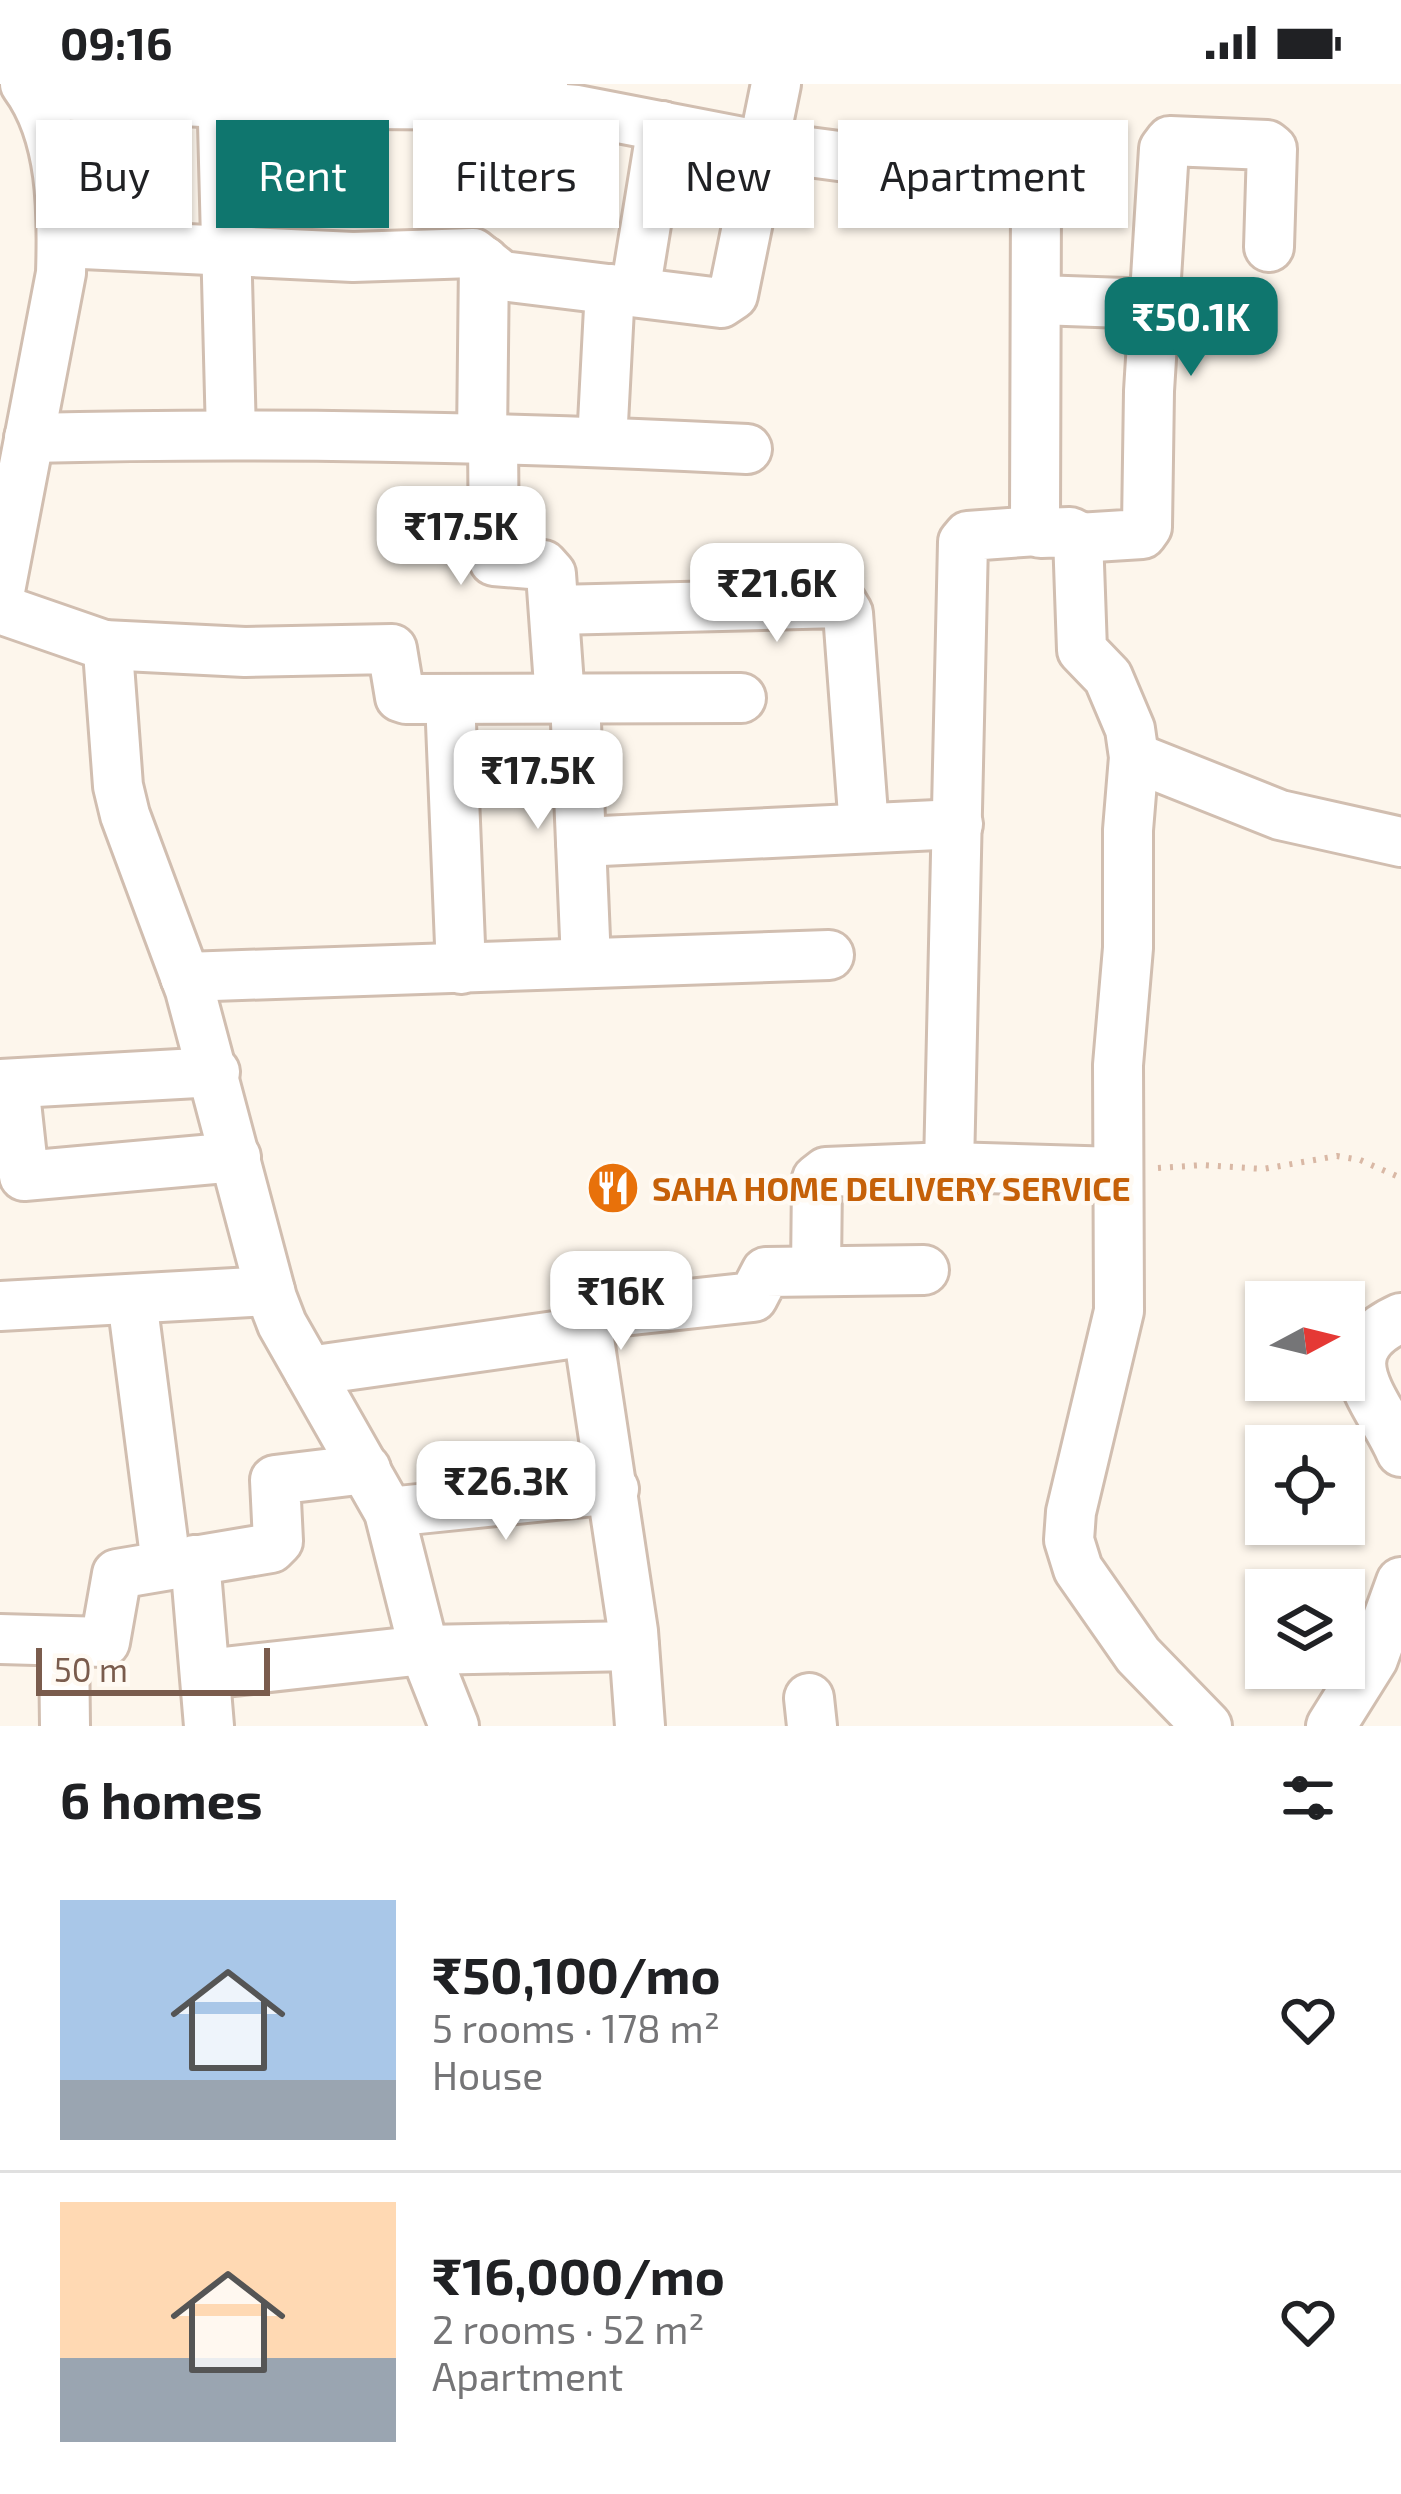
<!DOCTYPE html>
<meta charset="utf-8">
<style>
:root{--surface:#fff;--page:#f2f2f2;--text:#202124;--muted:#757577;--line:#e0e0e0;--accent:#0f766e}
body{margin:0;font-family:"Exo 2",sans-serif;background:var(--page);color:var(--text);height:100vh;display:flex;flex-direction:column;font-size:45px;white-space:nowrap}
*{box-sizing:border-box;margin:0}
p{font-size:39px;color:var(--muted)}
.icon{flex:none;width:66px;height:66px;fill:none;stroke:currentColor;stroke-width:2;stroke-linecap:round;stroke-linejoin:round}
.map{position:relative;height:1642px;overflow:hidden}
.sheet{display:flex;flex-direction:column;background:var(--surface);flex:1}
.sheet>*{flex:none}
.hud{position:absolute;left:36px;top:36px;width:1329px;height:108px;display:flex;gap:24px}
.needle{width:78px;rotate:83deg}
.fabs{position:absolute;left:1245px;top:1197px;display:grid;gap:24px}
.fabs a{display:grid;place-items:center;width:120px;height:120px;border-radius:0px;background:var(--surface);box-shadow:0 3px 9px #0004;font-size:60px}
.scale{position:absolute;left:36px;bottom:30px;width:234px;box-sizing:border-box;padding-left:12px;border:6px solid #7a5c4d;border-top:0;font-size:33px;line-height:42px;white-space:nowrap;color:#7a5c4d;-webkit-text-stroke:9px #fffaf3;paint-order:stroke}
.price{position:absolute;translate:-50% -102px;padding:0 27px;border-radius:24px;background:#fff;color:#222;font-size:39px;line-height:78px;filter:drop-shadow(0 3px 6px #0008)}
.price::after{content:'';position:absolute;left:50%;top:72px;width:36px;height:27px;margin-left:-18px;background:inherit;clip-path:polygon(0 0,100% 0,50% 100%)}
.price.on{background:var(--accent);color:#fff}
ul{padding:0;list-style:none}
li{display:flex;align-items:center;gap:36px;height:300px;padding:0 60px}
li+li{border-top:3px solid var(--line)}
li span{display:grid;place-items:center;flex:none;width:336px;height:240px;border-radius:0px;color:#555}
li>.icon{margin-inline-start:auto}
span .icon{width:144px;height:144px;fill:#fffc;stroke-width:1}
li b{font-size:51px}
h2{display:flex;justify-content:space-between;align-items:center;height:144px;padding:0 60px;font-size:51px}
.pill{padding:0 42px;border-radius:0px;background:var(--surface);box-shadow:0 3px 9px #0004;font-size:42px;line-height:108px}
.pill.on{background:var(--accent);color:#fff}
.status{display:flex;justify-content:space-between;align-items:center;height:84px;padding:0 60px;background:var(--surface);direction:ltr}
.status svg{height:33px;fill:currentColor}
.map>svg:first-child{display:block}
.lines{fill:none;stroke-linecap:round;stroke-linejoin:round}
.minor-casing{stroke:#d1beb0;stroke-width:54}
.path{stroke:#d9b8a5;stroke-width:6;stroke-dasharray:3 9;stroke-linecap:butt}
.minor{stroke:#fff;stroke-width:48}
.labels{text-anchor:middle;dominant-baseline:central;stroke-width:9;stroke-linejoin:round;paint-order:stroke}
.food-label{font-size:33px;font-weight:bold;fill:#c56008;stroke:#fffaf3;text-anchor:start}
</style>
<div class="status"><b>09:16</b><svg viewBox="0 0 49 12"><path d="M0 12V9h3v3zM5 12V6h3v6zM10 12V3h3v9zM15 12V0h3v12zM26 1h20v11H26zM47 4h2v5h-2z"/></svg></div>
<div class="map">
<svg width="1401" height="1642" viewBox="0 0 1401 1642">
<rect width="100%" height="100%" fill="#fdf6ec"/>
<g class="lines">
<g class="minor-casing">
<g id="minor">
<polyline points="222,0 231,351"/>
<polyline points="33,10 224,19 516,21 577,26 763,62 1027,97 1036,110 1035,441 1041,449 1070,448 1078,452 1082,566 1108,593 1130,645 1134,673 1128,746 1128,864 1118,981 1119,1227 1071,1428 1069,1456 1078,1485 1138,1571 1207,1642"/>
<polyline points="529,107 543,0"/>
<polyline points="62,159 353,173 473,169 502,192 721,219 733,211 776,0"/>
<polyline points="635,208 662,42"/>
<polyline points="1038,216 1154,220"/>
<path d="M29,354C269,348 508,353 747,365"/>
<polyline points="482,355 484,177"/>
<polyline points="493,355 494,477 543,481 551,490 560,615"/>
<polyline points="602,358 610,205"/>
<polyline points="1078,454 1142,450 1147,443 1149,307 1164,65 1170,57 1267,61 1272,65 1269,163"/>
<path d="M0,507L61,189C63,128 63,51 25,0"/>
<polyline points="0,525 104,561 108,567 118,702 125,731 190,906 272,1214 282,1240 389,1428 424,1566 454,1642"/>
<polyline points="555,526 842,519 848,529 864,744"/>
<polyline points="104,561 245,568 392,565 400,613 406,615 741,614"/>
<polyline points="450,615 461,885"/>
<polyline points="575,615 586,878"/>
<polyline points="1134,673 1280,731 1401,758"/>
<polyline points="581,758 958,740"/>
<polyline points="185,893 829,871"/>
<polyline points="0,1000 215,988"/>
<polyline points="14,1000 24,1092 236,1073"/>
<polyline points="949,1083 963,458 968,452 1037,447"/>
<polyline points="816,1187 817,1095 826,1088 949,1083 1118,1088"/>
<polyline points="132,1216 166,1480"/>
<polyline points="0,1222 270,1207"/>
<path d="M1401,1234C1323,1269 1380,1318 1401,1368"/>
<polyline points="586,1235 633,1547 640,1642"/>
<polyline points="309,1287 562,1251 595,1230 753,1213 766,1188 924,1186"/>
<polyline points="389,1428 614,1405"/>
<polyline points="195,1476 209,1642"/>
<polyline points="0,1555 105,1558 117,1490 271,1464 278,1457 275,1396 366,1385"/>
<polyline points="64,1558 65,1642"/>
<polyline points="206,1590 424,1566 634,1562"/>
<polyline points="809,1614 812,1642"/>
<polyline points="1331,1642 1373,1575 1401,1498"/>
</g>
</g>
<polyline class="path" points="1158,1084 1203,1081 1263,1085 1337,1072 1360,1076 1401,1094"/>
<use href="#minor" class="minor"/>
</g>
<defs>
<g id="restaurant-disc" transform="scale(2.7)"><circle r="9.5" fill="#e8710a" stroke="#fffaf3"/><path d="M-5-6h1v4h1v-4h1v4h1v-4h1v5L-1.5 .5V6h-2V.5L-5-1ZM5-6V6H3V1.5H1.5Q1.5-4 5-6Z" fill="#fff"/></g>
</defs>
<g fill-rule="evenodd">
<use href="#restaurant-disc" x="613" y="1104"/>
</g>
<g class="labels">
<g class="food-label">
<text x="652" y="1104">SAHA HOME DELIVERY SERVICE</text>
</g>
</g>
</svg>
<div class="fabs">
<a><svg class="needle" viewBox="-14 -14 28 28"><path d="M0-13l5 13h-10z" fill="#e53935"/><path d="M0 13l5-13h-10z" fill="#757577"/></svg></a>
<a><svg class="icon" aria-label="locate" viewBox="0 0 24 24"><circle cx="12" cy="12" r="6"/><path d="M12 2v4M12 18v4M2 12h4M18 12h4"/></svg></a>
<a><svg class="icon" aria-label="layers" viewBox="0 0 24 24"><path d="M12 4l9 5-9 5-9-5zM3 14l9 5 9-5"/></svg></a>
</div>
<div class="scale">50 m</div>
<b class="price on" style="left:1191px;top:295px">₹50.1K</b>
<b class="price" style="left:461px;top:504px">₹17.5K</b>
<b class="price" style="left:777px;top:561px">₹21.6K</b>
<b class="price" style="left:538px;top:748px">₹17.5K</b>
<b class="price" style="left:621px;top:1269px">₹16K</b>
<b class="price" style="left:506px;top:1459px">₹26.3K</b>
<div class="hud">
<a class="pill">Buy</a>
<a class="pill on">Rent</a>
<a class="pill">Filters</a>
<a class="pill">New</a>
<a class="pill">Apartment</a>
</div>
</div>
<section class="sheet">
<h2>6 homes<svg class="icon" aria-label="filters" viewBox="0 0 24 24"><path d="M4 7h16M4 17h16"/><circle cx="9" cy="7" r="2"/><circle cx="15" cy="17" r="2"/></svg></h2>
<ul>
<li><span style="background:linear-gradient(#a9c7e8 75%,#9aa5b1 0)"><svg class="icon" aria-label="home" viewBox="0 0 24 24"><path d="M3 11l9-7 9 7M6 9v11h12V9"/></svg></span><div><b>₹50,100/mo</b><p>5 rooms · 178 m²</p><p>House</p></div><svg class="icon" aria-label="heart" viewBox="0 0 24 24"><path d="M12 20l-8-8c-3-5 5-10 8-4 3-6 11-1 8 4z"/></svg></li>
<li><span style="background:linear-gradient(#ffd9b3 65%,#9aa5b1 0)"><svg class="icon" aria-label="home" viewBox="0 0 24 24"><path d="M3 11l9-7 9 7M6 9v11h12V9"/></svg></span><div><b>₹16,000/mo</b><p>2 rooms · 52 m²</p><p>Apartment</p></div><svg class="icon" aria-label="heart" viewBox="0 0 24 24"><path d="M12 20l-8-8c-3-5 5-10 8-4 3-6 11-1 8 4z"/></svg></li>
</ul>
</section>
